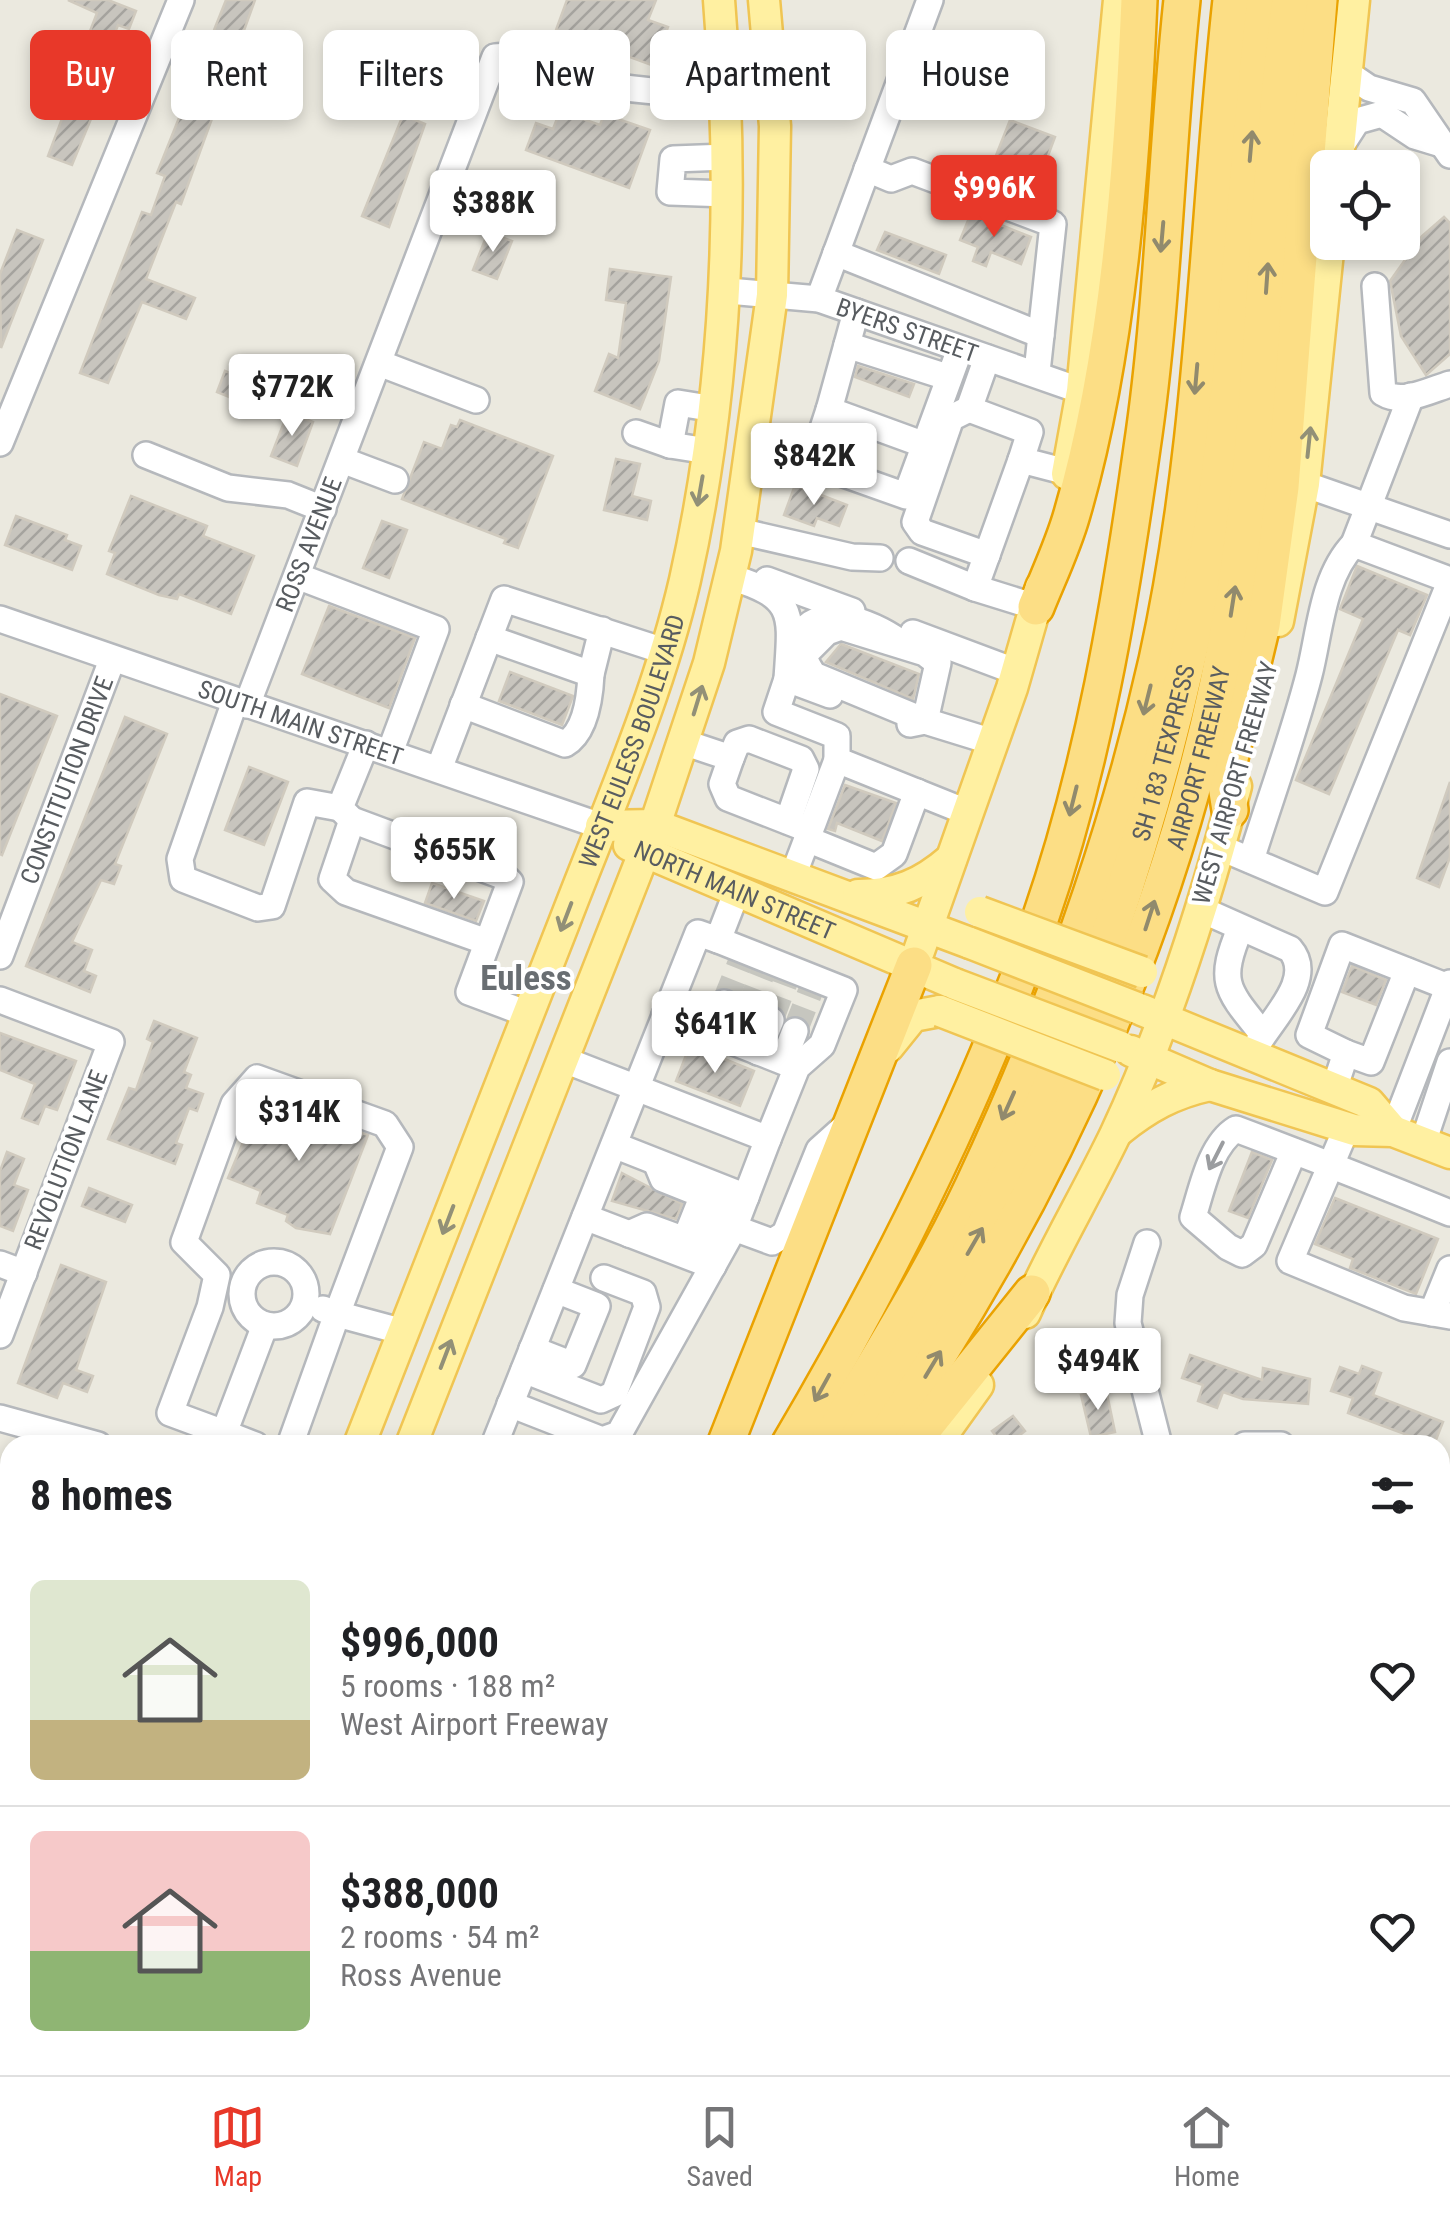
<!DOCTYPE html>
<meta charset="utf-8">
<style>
:root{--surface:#fff;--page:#f6f6f6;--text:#202124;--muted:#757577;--line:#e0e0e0;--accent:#e83829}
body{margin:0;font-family:"Roboto Condensed",sans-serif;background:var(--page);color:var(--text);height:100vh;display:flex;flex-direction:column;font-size:38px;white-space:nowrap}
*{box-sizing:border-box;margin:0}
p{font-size:32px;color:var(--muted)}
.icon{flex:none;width:55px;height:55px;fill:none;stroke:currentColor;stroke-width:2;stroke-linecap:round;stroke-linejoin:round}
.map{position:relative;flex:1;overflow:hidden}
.side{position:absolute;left:0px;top:1435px;width:1450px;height:640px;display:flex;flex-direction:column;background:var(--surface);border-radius:30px 30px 0 0;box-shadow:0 5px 15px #0003}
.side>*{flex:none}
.hud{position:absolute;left:30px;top:30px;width:1390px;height:90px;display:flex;gap:20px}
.tools{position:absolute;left:1310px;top:150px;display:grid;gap:20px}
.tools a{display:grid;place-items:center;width:110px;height:110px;border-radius:15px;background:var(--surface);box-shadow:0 5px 15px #0003;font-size:50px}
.price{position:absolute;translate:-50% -85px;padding:0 22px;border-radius:10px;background:#fff;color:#222;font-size:32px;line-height:65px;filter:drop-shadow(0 2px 5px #0008)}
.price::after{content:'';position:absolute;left:50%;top:60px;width:30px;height:22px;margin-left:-15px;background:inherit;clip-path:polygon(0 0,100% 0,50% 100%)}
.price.active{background:var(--accent);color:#fff}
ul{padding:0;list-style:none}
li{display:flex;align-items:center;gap:30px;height:250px;padding:0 30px}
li+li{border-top:2px solid var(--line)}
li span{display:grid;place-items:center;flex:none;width:280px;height:200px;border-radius:15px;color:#555}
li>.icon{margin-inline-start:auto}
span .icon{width:120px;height:120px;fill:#fffc;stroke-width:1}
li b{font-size:42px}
h2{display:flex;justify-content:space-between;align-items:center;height:120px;padding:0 30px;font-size:42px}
.pill{padding:0 35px;border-radius:15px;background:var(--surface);box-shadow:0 5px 15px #0003;font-size:35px;line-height:90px}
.pill.active{background:var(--accent);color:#fff}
.dock{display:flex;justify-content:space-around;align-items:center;height:140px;border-top:2px solid var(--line);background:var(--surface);font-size:28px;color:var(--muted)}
.dock a{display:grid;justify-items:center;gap:5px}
.dock .active{color:var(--accent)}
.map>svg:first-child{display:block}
.building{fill:url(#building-hatch);stroke:#d0cabe;stroke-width:2.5}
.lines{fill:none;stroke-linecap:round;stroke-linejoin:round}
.minor-tunnel{stroke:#c6c6bf;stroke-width:25;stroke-dasharray:25 12;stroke-linecap:butt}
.minor-casing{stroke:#b5b8bc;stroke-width:30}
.major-casing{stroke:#f0c553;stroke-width:35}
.highway-casing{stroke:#eaa201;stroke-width:40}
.minor{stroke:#fff;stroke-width:25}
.major{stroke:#fff0a1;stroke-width:30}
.highway{stroke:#fcde85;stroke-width:35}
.major-bridge-casing{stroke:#f0c553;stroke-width:35;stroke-linecap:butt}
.major-bridge{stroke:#fff0a1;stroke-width:30}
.oneway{stroke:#918a6d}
.oneway2{stroke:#929077}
.oneway3{stroke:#9b9da0}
.labels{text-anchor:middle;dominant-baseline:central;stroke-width:8;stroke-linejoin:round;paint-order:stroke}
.street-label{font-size:25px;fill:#585c60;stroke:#fff}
.district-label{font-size:35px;font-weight:bold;fill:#696e72;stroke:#fff}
</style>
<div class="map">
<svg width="1450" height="2075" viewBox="0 0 1450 2075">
<defs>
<pattern id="building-hatch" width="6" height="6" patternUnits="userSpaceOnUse" patternTransform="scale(2.5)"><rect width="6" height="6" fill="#c8c5be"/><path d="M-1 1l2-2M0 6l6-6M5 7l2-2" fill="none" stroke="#a5a39e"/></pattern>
</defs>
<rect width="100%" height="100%" fill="#ebe9df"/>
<g class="building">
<polygon points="68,0 108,0 136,11 129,29 118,25 103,64 112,68 72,165 48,156 91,41 87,39 97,13"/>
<polygon points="226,0 255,0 181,204 176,202 146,279 195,298 186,319 142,302 108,383 80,373 142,212 151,215 165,176 157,173"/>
<polygon points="567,0 656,0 648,20 668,27 654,66 556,30"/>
<polygon points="379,43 432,63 420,95 367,75"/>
<polygon points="560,111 600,125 604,114 650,130 629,188 526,150 536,123 553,129"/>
<polygon points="403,115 425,124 389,227 362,216"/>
<polygon points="1010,120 1055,137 1039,180 993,163"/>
<polygon points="971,213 1031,237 1021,264 991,252 986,266 973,261 978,247 960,240"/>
<polygon points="1444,217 1450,223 1450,354 1426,375 1401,336 1390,281 1422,236"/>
<polygon points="17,230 43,240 1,348 0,274"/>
<polygon points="488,232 512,241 497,279 473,270"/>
<polygon points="885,232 946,255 939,274 877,250"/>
<polygon points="610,269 671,277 659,361 640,409 595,391 609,354 618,358 626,303 606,300"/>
<polygon points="858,366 914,384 909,397 855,377"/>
<polygon points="225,371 250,381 242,402 217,392"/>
<polygon points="288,412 313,422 297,466 271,456"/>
<polygon points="460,420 553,456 518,548 504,543 506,539 402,499 424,442 442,449 451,425 457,427"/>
<polygon points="616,459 640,464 632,496 651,501 647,520 604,510"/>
<polygon points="795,485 847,505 839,526 817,518 814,526 784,515"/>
<polygon points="131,496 207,526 203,536 254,556 231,614 179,594 177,599 159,595 107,574 115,553 109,551"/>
<polygon points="16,516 67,535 65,540 81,546 72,570 5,545"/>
<polygon points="382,521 407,530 389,578 363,568"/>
<polygon points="1357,566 1427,595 1410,635 1398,630 1329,794 1296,780 1363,619 1340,609"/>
<polygon points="329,606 415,638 389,708 302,674"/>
<polygon points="841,644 919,674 913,699 826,662"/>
<polygon points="510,672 573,696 562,725 499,701"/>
<polygon points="0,694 57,716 2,855 0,854"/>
<polygon points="125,717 167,734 115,864 121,866 114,884 101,880 72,942 92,950 84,971 96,976 90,992 26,966"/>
<polygon points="249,767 288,782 264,845 225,830"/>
<polygon points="1450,782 1450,857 1439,887 1417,878"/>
<polygon points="845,785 896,803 882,841 837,823 835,831 828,829"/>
<polygon points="432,883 484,901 476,921 425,903"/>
<polygon points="1352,966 1386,980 1376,1005 1342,992"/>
<polygon points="154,1021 197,1038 184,1072 191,1075 186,1088 203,1094 197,1111 189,1108 176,1143 182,1145 175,1164 108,1139 129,1088 136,1090 153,1042 147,1039"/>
<polygon points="0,1033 76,1061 57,1110 45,1106 38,1124 22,1118 35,1084 0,1070"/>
<polygon points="690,1045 754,1071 740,1106 676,1081"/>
<polygon points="262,1097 368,1135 330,1234 296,1228 286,1221 288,1215 257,1203 261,1191 228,1178"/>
<polygon points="7,1152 24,1159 14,1185 28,1190 13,1231 0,1226 0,1171"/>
<polygon points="1252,1152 1272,1160 1248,1218 1229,1211"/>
<polygon points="622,1173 682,1204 676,1219 612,1201"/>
<polygon points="89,1188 132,1205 125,1222 82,1206"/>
<polygon points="1335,1198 1438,1239 1416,1294 1350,1268 1353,1259 1315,1244"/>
<polygon points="61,1265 106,1282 76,1370 93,1376 87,1392 63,1383 57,1398 18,1383"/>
<polygon points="1190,1355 1262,1380 1263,1368 1310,1379 1308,1404 1243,1399 1223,1392 1217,1408 1198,1401 1203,1385 1182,1378"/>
<polygon points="1362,1366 1381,1373 1373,1395 1443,1422 1434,1445 1348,1413 1353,1398 1331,1391 1340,1367 1359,1374"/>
<polygon points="1106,1389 1115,1432 1091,1437 1081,1395"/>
<polygon points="1013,1416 1025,1431 1016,1438 1022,1445 1003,1445 992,1431"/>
</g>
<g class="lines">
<g class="minor-tunnel">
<polyline points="724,1003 740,963"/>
<polyline points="747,1012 763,972"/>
<polyline points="771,1020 786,980"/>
<polyline points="795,1031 811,990"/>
</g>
<g class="minor-casing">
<g id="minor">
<polyline points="1347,73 1369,88 1413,101 1450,155"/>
<polyline points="1339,149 1357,121 1382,114 1415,136 1438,143"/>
<polyline points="727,157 673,159 670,192 728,194"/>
<polyline points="867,169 891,179 912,171 1053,224 1037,372"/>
<polyline points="836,253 1041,335"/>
<path d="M1375,286L1383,393C1403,405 1430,390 1450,384"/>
<path id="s1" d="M728,291L819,299L1082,391"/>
<polyline points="819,299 930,0"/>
<polyline points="856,312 829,410 925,445"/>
<polyline points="847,345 947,377"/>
<polyline points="987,358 969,409 1030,432 1021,460 1067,472"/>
<polyline points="379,363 476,400"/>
<polyline points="1411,396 1354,544 1450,580"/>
<polyline points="969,409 951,418 915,522 922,532 987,555"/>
<polyline points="636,433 670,445 708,451"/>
<polyline points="0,443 181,0"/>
<polyline points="670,445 678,403 715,409"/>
<polyline points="751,452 827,468 906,496 960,349"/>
<polyline points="146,455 228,488 288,495 323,509"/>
<polyline points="342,460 395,480"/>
<polyline points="1021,460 975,588 1036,607"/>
<polyline points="811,465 829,410"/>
<polyline points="1304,484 1450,535"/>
<polyline points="739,531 852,557 880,558"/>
<polyline points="909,561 975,588"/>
<polyline points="297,576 436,629 390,752"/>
<path d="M730,577C798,597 791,615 787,679L830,695"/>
<polyline points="767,580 852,611"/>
<path id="s2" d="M0,619L601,826"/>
<polyline points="913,633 1017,672"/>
<polyline points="489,638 591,674 602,630"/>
<path d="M804,655L827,632L841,627L925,653L938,663L925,721L814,675C805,664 800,648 801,633C825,601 879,625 905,646"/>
<polyline points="787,679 776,712 837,736 837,760 969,813"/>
<polyline points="235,701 180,859 183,879 258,908 272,906 307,802 340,808"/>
<path id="s3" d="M247,705L495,57C517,54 540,69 562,75C614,90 670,94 725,93"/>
<path d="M463,705L565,744C586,732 590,696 591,674"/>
<polyline points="910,724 925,721 993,742"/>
<polyline points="686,743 731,758 722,784 728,798 810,830"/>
<polyline points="366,744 340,808 352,820 505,877 510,882 469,992 528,1014"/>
<polyline points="731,758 737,743 749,739 801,759 806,769 788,821"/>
<polyline points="439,769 504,599 664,651"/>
<polyline points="352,820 332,879 346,892 487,942"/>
<polyline points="807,839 876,867 894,854 917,792"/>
<polyline points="1219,847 1325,892 1450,582"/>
<path d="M1251,860C1270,799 1293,737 1309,675C1320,632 1322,577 1354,544"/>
<polyline points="793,876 837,760"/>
<path d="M1200,909L1290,949C1318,981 1264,1025 1251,1056"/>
<path d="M1240,929C1218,982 1226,989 1261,1032"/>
<polyline points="718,940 844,990 822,1045 797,1067 768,1139"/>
<path id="s4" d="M0,956L112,660"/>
<polyline points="0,1000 111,1042 0,1335"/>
<polyline points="665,1015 797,1067"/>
<polyline points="712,1033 724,1003"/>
<polyline points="735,1042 747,1012"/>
<polyline points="758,1052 771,1020"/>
<polyline points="1346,1053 1371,1062 1407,971"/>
<polyline points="783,1061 795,1031"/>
<polyline points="1334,1089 1346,1053 1309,1035 1342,945 1448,987"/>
<polyline points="1347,1127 1290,1261 1404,1308 1450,1316"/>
<polyline points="1393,1131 1450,983"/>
<polyline points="1423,1143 1450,1062"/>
<polyline points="614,1145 746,1197"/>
<path d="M1294,1151L1254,1245L1242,1254L1228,1247L1193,1217C1202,1189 1210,1145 1236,1129C1308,1156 1379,1184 1450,1213"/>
<polyline points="585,1217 713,1266"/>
<polyline points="734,1228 772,1242 785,1234 819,1150 848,1124"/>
<polyline points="629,1234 647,1226 685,1240 703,1195 663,1179 656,1162"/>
<polyline points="685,1240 708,1240 720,1209 703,1195"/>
<polyline points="1147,1243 1130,1295 1128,1323 1159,1445"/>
<circle cx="274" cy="1294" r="32"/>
<polyline points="0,1264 24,1273"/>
<polyline points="1432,1313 1450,1269"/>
<polyline points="532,1349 573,1365 597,1306 556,1290"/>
<polyline points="524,1370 601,1400 614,1394 647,1307 643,1293 604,1278"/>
<polyline points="510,1404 602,1440 619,1434 734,1228 768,1139 562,1059"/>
<polyline points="0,1418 98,1445"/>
<polyline points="220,1445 224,1433 170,1413 210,1307 217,1275 184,1242 234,1104 257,1078 385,1124 400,1147 337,1314 404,1332"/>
<polyline points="255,1445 224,1433 265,1325"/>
<polyline points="290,1445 337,1314 323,1309"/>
<polyline points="494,1445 698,933 718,940 737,891"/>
<polyline points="1245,1445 1281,1445"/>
<polyline points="1440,1490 1450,1494"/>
<polyline points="1440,1910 1450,1915"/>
<polyline points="0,1963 10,1936"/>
<polyline points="771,2075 776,2065"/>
<polyline points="1026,2075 1031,2065"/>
</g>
</g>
<g class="major-casing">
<g id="major">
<polyline points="1337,168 1354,0"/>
<polyline points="1067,474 1082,391 1119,0"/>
<polyline points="1278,621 1304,484 1329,242"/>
<polyline points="601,826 655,825 970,943"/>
<path id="s5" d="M629,845L955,984"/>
<path d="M858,895C897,895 922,884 951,859"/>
<polyline points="914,965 1012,688 1041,587"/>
<polyline points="1142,1010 1369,1103 1393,1131"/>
<polyline points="888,1047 913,1016 940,1011"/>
<polyline points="1131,1051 1210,1085 1354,1130 1393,1131 1450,1153"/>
<path d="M1118,1131C1148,1107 1173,1093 1210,1085"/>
<path d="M1025,1313C1052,1252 1086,1195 1115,1135C1167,1025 1205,903 1236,786"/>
<path id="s6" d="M359,1445C427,1271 496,1097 564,923C607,811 658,697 685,580C728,388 735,196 719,0"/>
<polyline points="411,1445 655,825 709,663 736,551 772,295 775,126 764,0"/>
<polyline points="935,1445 978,1385"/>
<polyline points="110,2075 114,2065"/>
<polyline points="160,2075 166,2065"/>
<polyline points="621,2075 625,2065"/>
</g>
</g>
<g class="highway-casing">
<g id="highway">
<path d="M1036,607C1048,577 1063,546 1072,514C1118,357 1132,164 1139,0"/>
<polyline points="1230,810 1225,779 1262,625 1281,487 1319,0"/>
<polyline points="725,1445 914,965"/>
<path d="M789,1445C888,1277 977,1100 1041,916C1093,766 1120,605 1142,448C1164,300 1166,149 1182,0"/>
<path d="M827,1445C877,1360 931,1275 973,1186C1051,1019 1117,839 1157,660C1205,444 1207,219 1231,0"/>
<path id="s7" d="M854,1445C904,1363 958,1281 1001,1194C1084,1028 1146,842 1187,661C1236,445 1239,219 1265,0"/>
<path id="s8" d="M879,1445C1052,1194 1183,906 1233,603C1266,403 1263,200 1290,0"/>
<polyline points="910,1445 1032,1293"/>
<polyline points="185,2075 186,2065"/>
<polyline points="389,2075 395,2065"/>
<polyline points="452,2075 458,2065"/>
<polyline points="483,2075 494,2065"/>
</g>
</g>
<use href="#minor" class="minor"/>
<use href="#major" class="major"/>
<use href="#highway" class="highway"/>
<g class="major-bridge-casing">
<g id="major-bridge">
<polyline points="980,912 1142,972"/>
<polyline points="970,943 1137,1008"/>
<polyline points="955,984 1121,1047"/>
<polyline points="940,1011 1105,1075"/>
</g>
</g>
<use href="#major-bridge" class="major-bridge"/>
</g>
<defs><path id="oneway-shaft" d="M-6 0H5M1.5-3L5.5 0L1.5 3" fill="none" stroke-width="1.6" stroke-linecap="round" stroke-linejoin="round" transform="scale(2.5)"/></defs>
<g class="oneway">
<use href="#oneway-shaft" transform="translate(1251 146) rotate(-85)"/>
<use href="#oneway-shaft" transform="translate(1162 237) rotate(95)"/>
<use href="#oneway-shaft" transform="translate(1267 278) rotate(-86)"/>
<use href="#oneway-shaft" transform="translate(1196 379) rotate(95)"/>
<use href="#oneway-shaft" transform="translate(1233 601) rotate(-81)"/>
<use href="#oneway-shaft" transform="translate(1147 700) rotate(104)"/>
<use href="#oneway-shaft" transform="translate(1073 801) rotate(104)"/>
<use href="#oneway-shaft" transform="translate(1150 915) rotate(-72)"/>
<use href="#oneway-shaft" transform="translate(1008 1106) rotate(114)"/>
<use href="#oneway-shaft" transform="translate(975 1241) rotate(-60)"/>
<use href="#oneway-shaft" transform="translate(933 1364) rotate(-59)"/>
<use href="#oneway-shaft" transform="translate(822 1388) rotate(119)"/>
</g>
<g class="oneway2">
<use href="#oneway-shaft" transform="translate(1309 442) rotate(-84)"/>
<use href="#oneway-shaft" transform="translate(700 491) rotate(100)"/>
<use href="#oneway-shaft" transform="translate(698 700) rotate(-73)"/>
<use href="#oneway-shaft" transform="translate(566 917) rotate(111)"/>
<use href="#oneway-shaft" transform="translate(448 1220) rotate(111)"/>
<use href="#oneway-shaft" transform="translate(446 1354) rotate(-69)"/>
</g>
<use class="oneway3" href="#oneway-shaft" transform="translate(1216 1156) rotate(117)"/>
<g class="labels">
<g class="street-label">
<text stroke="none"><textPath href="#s1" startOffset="185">BYERS STREET</textPath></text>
<text stroke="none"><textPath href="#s3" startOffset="172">ROSS AVENUE</textPath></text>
<text stroke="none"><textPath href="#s2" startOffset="318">SOUTH MAIN STREET</textPath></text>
<text stroke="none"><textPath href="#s6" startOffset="755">WEST EULESS BOULEVARD</textPath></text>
<text stroke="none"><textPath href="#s7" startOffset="762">SH 183 TEXPRESS</textPath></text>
<text stroke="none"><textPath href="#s8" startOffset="762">AIRPORT FREEWAY</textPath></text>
<text stroke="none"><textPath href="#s4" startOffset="188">CONSTITUTION DRIVE</textPath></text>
<text transform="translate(1235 783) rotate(-74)">WEST AIRPORT FREEWAY</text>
<text stroke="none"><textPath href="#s5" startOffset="115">NORTH MAIN STREET</textPath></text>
<text transform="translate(66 1160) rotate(-69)">REVOLUTION LANE</text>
</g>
<g class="district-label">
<text x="526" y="978">Euless</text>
</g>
</g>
</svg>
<div class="tools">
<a><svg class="icon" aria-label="locate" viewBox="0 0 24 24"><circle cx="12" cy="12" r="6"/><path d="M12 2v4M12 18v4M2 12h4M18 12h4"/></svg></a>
</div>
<b class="price active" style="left:994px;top:240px">$996K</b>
<b class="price" style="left:493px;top:255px">$388K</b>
<b class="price" style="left:292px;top:439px">$772K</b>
<b class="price" style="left:814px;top:508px">$842K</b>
<b class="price" style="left:454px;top:902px">$655K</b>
<b class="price" style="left:715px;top:1076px">$641K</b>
<b class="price" style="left:299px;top:1164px">$314K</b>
<b class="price" style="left:1098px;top:1413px">$494K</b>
<div class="hud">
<a class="pill active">Buy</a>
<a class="pill">Rent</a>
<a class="pill">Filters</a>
<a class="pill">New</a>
<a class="pill">Apartment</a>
<a class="pill">House</a>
</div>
<section class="side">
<h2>8 homes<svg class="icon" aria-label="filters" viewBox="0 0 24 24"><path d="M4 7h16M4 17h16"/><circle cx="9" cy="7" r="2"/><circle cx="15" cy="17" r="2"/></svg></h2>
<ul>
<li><span style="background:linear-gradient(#dfe7d0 70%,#c2b280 0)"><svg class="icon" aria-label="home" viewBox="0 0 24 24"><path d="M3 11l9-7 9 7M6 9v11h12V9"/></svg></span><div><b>$996,000</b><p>5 rooms · 188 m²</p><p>West Airport Freeway</p></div><svg class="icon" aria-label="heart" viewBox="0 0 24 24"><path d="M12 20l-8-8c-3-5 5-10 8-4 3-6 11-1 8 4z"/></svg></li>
<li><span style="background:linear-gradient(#f6c9c9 60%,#8fb573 0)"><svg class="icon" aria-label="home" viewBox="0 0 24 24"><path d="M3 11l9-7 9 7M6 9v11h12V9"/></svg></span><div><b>$388,000</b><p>2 rooms · 54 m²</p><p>Ross Avenue</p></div><svg class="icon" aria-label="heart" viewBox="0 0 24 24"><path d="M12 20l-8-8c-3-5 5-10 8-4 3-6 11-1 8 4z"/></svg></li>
</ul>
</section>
</div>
<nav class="dock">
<a class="active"><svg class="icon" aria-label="map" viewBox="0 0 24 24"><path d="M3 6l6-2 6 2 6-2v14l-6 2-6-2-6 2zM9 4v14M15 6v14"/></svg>Map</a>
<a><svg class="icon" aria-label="saved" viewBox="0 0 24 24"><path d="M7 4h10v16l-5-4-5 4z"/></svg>Saved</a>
<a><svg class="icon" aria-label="home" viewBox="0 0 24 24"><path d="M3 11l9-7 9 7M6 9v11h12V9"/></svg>Home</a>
</nav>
